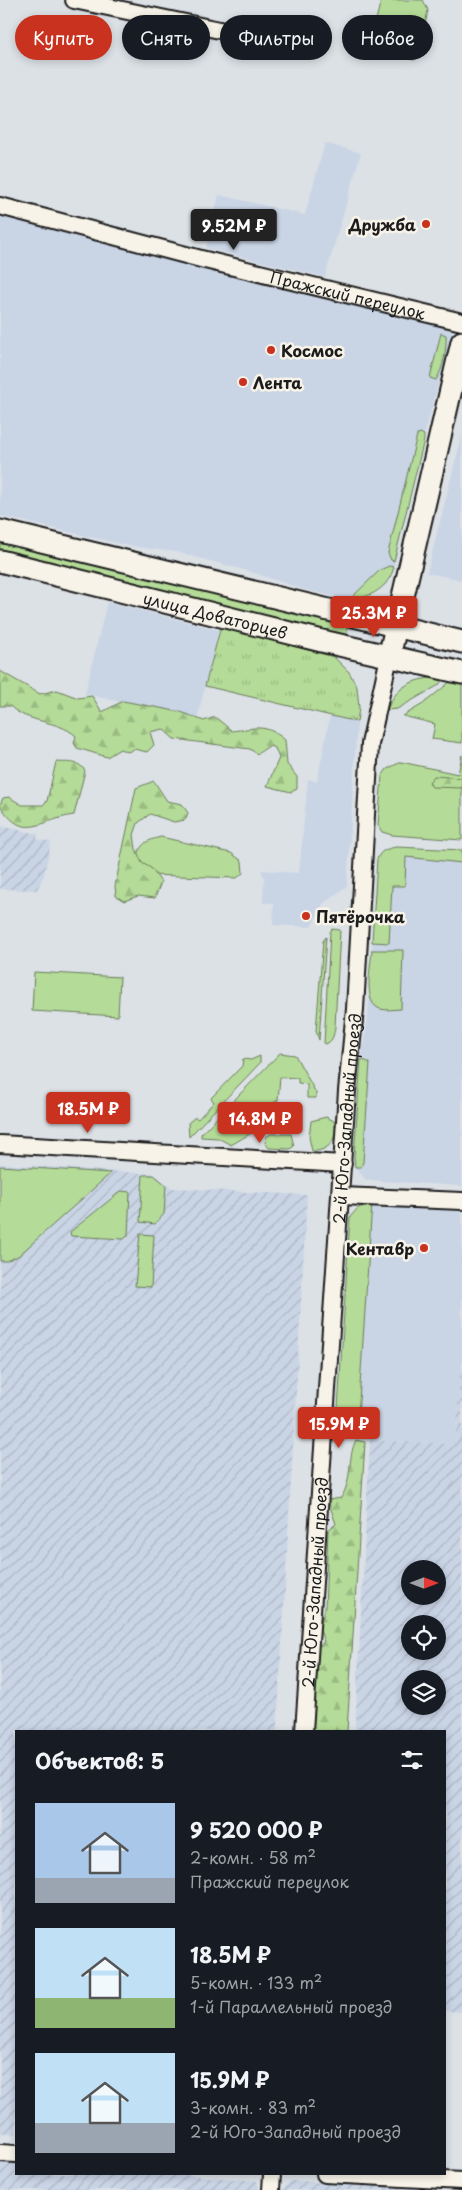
<!DOCTYPE html>
<html lang="ru">
<meta charset="utf-8">
<style>
:root{--surface:#171b24;--page:#242831;--text:#f1f3f6;--muted:#9ea1a6;--accent:#c8321e}
body{margin:0;font-family:"Playpen Sans",sans-serif;background:var(--page);color:var(--text);height:100vh;display:flex;flex-direction:column;font-size:19px;white-space:nowrap}
*{box-sizing:border-box;margin:0}
p{font-size:16px;color:var(--muted)}
.icon{flex:none;width:28px;height:28px;fill:none;stroke:currentColor;stroke-width:2;stroke-linecap:round;stroke-linejoin:round}
.map{position:relative;flex:1;overflow:hidden}
.side{position:absolute;left:15px;top:1730px;width:431px;height:445px;display:flex;flex-direction:column;background:var(--surface);border-radius:0px;box-shadow:0 2px 8px #0003}
.side>*{flex:none}
.guide{position:absolute;left:15px;top:15px;width:432px;height:45px;display:flex;gap:10px}
.needle{width:32px;rotate:90deg}
.tools{position:absolute;left:401px;top:1560px;display:grid;gap:10px}
.tools a{display:grid;place-items:center;width:45px;height:45px;border-radius:50%;background:var(--surface);box-shadow:0 2px 8px #0003;font-size:25px}
.price{position:absolute;translate:-50% -42px;padding:0 11px;border-radius:5px;background:var(--accent);color:#fff;font-size:16px;line-height:32px;filter:drop-shadow(0 1px 2px #0008)}
.price::after{content:'';position:absolute;left:50%;top:30px;width:15px;height:11px;margin-left:-8px;background:inherit;clip-path:polygon(0 0,100% 0,50% 100%)}
.price.current{background:#222;color:#fff}
ul{padding:0;list-style:none}
li{display:flex;align-items:center;gap:15px;height:125px;padding:0 20px}
li span{display:grid;place-items:center;flex:none;width:140px;height:100px;border-radius:0px;color:#555}
li>.icon{margin-inline-start:auto}
span .icon{width:60px;height:60px;fill:#fffc;stroke-width:1}
li b{font-size:21px}
h2{display:flex;justify-content:space-between;align-items:center;height:60px;padding:0 20px;font-size:21px}
.pill{padding:0 18px;border-radius:22px;background:var(--surface);box-shadow:0 2px 8px #0003;font-size:18px;line-height:45px}
.pill.current{background:var(--accent);color:#fff}
.map>svg:first-child{display:block}
.built{fill:#c9d4e5}
.industrial{fill:url(#industrial-furrows);fill-rule:evenodd}
.grass{fill:#b4db97;stroke:#687c5a}
.forest{fill:url(#forest-firs);stroke:#687c5a}
.park{fill:url(#park-tufts);stroke:#687c5a}
.lines{fill:none;stroke-linecap:round;stroke-linejoin:round}
.minor-casing{stroke:#1c1c1c;stroke-width:20}
.major-casing{stroke:#1c1c1c;stroke-width:25}
.minor{stroke:#f7f3e8;stroke-width:16}
.major{stroke:#f7f3e8;stroke-width:21}
.poi-dot{fill:#c8321e;stroke:#f7f3e8;stroke-width:2}
.labels{text-anchor:middle;dominant-baseline:central;stroke-width:5;stroke-linejoin:round;paint-order:stroke}
.poi-label{font-size:16px;font-weight:bold;fill:#1c1c1c;stroke:#f7f3e8;text-anchor:start}
.street-label{font-size:16px;fill:#1c1c1c;stroke:#f7f3e8}
</style>
<div class="map">
<svg width="462" height="2190" viewBox="0 0 462 2190">
<defs>
<pattern id="industrial-furrows" width="10" height="10" patternUnits="userSpaceOnUse" patternTransform="scale(1.25)"><rect width="10" height="10" fill="#c9d4e5"/><path d="M-1 1l2-2M0 10L10 0M9 11l2-2" fill="none" stroke="#acb5c4"/></pattern>
<pattern id="forest-firs" width="22" height="20" patternUnits="userSpaceOnUse" patternTransform="scale(1.25)"><rect width="22" height="20" fill="#b4db97"/><path d="M5 1l3.5 6h-7zM16 11l3.5 6h-7z" fill="#9abb82"/></pattern>
<pattern id="park-tufts" width="24" height="20" patternUnits="userSpaceOnUse" patternTransform="scale(1.25)"><rect width="24" height="20" fill="#b4db97"/><path d="M3 7l-1-3M5 7V3M7 7l1-3M15 17l-1-3M17 17v-4M19 17l1-3" fill="none" stroke="#9abb82"/></pattern>
</defs>
<rect width="100%" height="100%" fill="#dce1e6"/>
<filter id="ink" filterUnits="userSpaceOnUse"><feTurbulence type="fractalNoise" baseFrequency=".02" numOctaves="2"/><feDisplacementMap in="SourceGraphic" scale="10" xChannelSelector="R" yChannelSelector="G"/><feConvolveMatrix kernelMatrix="1 2 1 2 8 2 1 2 1" color-interpolation-filters="sRGB"/></filter>
<g filter="url(#ink)">
<g class="built">
<polygon points="325,143 361,153 325,277 206,248 219,195 305,215"/>
<polygon points="0,214 446,325 450,328 454,339 446,372 439,381 424,435 394,567 386,585 368,596 349,600 305,590 248,571 176,552 129,546 0,516"/>
<polygon points="462,435 462,580 427,573"/>
<polygon points="107,602 219,630 197,719 85,694"/>
<polygon points="330,716 357,722 347,886 323,904 311,927 273,925 274,903 263,903 264,877 261,870 299,873 308,779 317,782"/>
<polygon points="396,847 462,850 462,1186 366,1180 355,1167 361,1059 368,1019 377,859 380,853 385,849"/>
<polygon points="372,1203 462,1206 462,1374 460,1374 455,1444 370,1440 357,1437"/>
</g>
<g class="industrial">
<polygon points="0,826 38,834 37,839 51,842 44,875 37,890 0,889"/>
<polygon points="0,1164 154,1174 172,1188 307,1195 277,1731 16,1731 16,2134 0,2133"/>
<path d="M460,1374H462V2012L445,2011V1731H355L370,1440L455,1444ZM410,1569H438V1596H410ZM410,1624H438V1651H410ZM410,1679H438V1706H410Z"/>
<polygon points="0,2159 16,2160 16,2174 174,2174 257,2181 260,2190 0,2190"/>
<polygon points="291,2181 297,2181 462,2190 282,2190"/>
</g>
<g class="grass">
<polygon points="381,0 423,0 428,10 419,56 414,60 374,50 370,44"/>
<path d="M441,333L446,335C447,349 443,369 436,380L430,378Z"/>
<polygon points="420,433 424,435 424,440 394,561 391,560 388,553 417,435"/>
<polygon points="0,541 347,625 347,634 345,636 0,552"/>
<path d="M389,566L394,567C388,589 371,597 349,600L380,570Z"/>
<path d="M431,678L442,680L439,685L397,709L387,710C395,689 409,680 431,678Z"/>
<polygon points="450,682 462,685 462,743 432,739 435,724 403,716 423,704"/>
<polygon points="462,755 462,840 392,835 382,832 378,825 382,776 387,769 401,762 458,774"/>
<path d="M161,837L231,853L242,861L243,873L237,878L149,875L135,859C142,843 145,841 161,837Z"/>
<path d="M396,847L462,850V863L406,857L405,886H392L389,943L372,942L377,859C381,850 386,849 396,847Z"/>
<path d="M332,929L340,930L335,1027C334,1034 333,1043 324,1044L330,932Z"/>
<polygon points="326,937 319,1040 316,1031 323,941"/>
<path d="M372,950H403L401,1009C395,1009 386,1011 381,1009C362,1005 371,965 372,950Z"/>
<polygon points="34,972 120,977 118,1016 32,1011"/>
<polygon points="280,1053 295,1055 316,1093 316,1098 307,1098 307,1084 298,1083 298,1078 280,1077 278,1100 259,1112 236,1110 235,1121 254,1123 253,1132 231,1145 218,1138 201,1137 201,1134"/>
<polygon points="260,1056 260,1063 189,1137 188,1123 195,1117 198,1119 214,1102 211,1098 242,1066 243,1059 251,1060"/>
<polygon points="361,1059 370,1063 363,1162 361,1167 355,1167 354,1156"/>
<path d="M326,1117L334,1121C339,1137 330,1152 312,1151L309,1137L311,1121Z"/>
<polygon points="271,1134 291,1134 294,1146 290,1149 269,1148 265,1143 266,1137"/>
<polygon points="0,1166 111,1173 18,1256 6,1261 0,1261"/>
<polygon points="143,1175 154,1175 166,1185 164,1214 155,1224 140,1222"/>
<polygon points="121,1191 130,1192 128,1235 124,1239 71,1236 70,1232"/>
<polygon points="372,1203 357,1432 340,1430 337,1424 350,1217 358,1208"/>
<polygon points="140,1234 154,1235 151,1287 135,1286"/>
</g>
<g class="forest">
<path d="M0,671L40,694L57,690L78,698L92,696L102,712L123,701L181,712L204,721L215,717L232,731C255,728 266,723 285,740L287,764L297,777V789L291,792L267,786L279,758L275,748L269,746L257,754L250,749L174,739L163,729L150,732L154,745L147,752L134,749L128,752L120,749L107,757L77,748L74,743L76,736C57,719 28,724 10,706H0Z"/>
<path d="M56,762C67,763 79,760 85,771L74,815C39,820 24,843 0,805L3,798L9,797L22,805H43L47,801Z"/>
<polygon points="434,776 462,778 462,788 432,787 429,782"/>
<polygon points="154,781 167,801 182,804 188,813 185,820 174,822 150,814 138,823 134,835 136,849 142,863 151,868 161,882 155,898 138,896 124,901 116,896 115,886 136,788"/>
<path d="M356,1440L365,1442L347,1731H310L315,1649L324,1642L319,1627L325,1609L328,1530L336,1524L328,1500L341,1498C353,1480 347,1457 356,1440Z"/>
</g>
<polygon class="park" points="221,626 334,657 349,672 357,687 359,708 357,722 205,686"/>
<g class="lines">
<g class="minor-casing">
<g id="minor">
<polyline points="74,0 234,33"/>
<path id="s1" d="M0,206L201,259L462,322"/>
<polyline points="0,1144 343,1164"/>
<polyline points="341,1196 462,1201"/>
<path id="s2" d="M304,1731L347,1091L355,1009L370,744L389,657"/>
<polyline points="0,2153 16,2154"/>
<polyline points="325,2174 462,2181"/>
<polyline points="271,2190 272,2174"/>
</g>
</g>
<g class="major-casing">
<g id="major">
<polyline points="0,531 462,642"/>
<path id="s3" d="M0,561L322,641L462,673"/>
<polyline points="389,657 462,342"/>
</g>
</g>
<use href="#minor" class="minor"/>
<use href="#major" class="major"/>
</g>
</g>
<g class="poi-dot">
<circle cx="426" cy="224" r="5"/>
<circle cx="271" cy="350" r="5"/>
<circle cx="243" cy="382" r="5"/>
<circle cx="306" cy="916" r="5"/>
<circle cx="424" cy="1248" r="5"/>
</g>
<g class="labels">
<g class="poi-label">
<text x="416" y="224" text-anchor="end">Дружба</text>
<text x="281" y="350">Космос</text>
<text x="253" y="382">Лента</text>
<text x="316" y="916">Пятёрочка</text>
<text x="414" y="1248" text-anchor="end">Кентавр</text>
</g>
<g class="street-label">
<text stroke="none"><textPath href="#s1" startOffset="359">Пражский переулок</textPath></text>
<text stroke="none"><textPath href="#s3" startOffset="222">улица Доваторцев</textPath></text>
<text stroke="none"><textPath href="#s2" startOffset="614">2-й Юго-Западный проезд</textPath></text>
<text stroke="none"><textPath href="#s2" startOffset="149">2-й Юго-Западный проезд</textPath></text>
</g>
</g>
</svg>
<div class="tools">
<a><svg class="needle" viewBox="-14 -14 28 28"><path d="M0-13l5 13h-10z" fill="#e53935"/><path d="M0 13l5-13h-10z" fill="#9ea1a6"/></svg></a>
<a><svg class="icon" aria-label="locate" viewBox="0 0 24 24"><circle cx="12" cy="12" r="6"/><path d="M12 2v4M12 18v4M2 12h4M18 12h4"/></svg></a>
<a><svg class="icon" aria-label="layers" viewBox="0 0 24 24"><path d="M12 4l9 5-9 5-9-5zM3 14l9 5 9-5"/></svg></a>
</div>
<b class="price current" style="left:234px;top:251px">9.52M ₽</b>
<b class="price" style="left:374px;top:638px">25.3M ₽</b>
<b class="price" style="left:88px;top:1134px">18.5M ₽</b>
<b class="price" style="left:260px;top:1144px">14.8M ₽</b>
<b class="price" style="left:339px;top:1449px">15.9M ₽</b>
<div class="guide">
<a class="pill current">Купить</a>
<a class="pill">Снять</a>
<a class="pill">Фильтры</a>
<a class="pill">Новое</a>
</div>
<section class="side">
<h2>Объектов: 5<svg class="icon" aria-label="filters" viewBox="0 0 24 24"><path d="M4 7h16M4 17h16"/><circle cx="9" cy="7" r="2"/><circle cx="15" cy="17" r="2"/></svg></h2>
<ul>
<li><span style="background:linear-gradient(#a9c7e8 75%,#9aa5b1 0)"><svg class="icon" aria-label="home" viewBox="0 0 24 24"><path d="M3 11l9-7 9 7M6 9v11h12V9"/></svg></span><div><b>9 520 000 ₽</b><p>2-комн. · 58 m²</p><p>Пражский переулок</p></div></li>
<li><span style="background:linear-gradient(#bfe0f5 70%,#8fb573 0)"><svg class="icon" aria-label="home" viewBox="0 0 24 24"><path d="M3 11l9-7 9 7M6 9v11h12V9"/></svg></span><div><b>18.5M ₽</b><p>5-комн. · 133 m²</p><p>1-й Параллельный проезд</p></div></li>
<li><span style="background:linear-gradient(#bfe0f5 70%,#9aa5b1 0)"><svg class="icon" aria-label="home" viewBox="0 0 24 24"><path d="M3 11l9-7 9 7M6 9v11h12V9"/></svg></span><div><b>15.9M ₽</b><p>3-комн. · 83 m²</p><p>2-й Юго-Западный проезд</p></div></li>
</ul>
</section>
</div>
